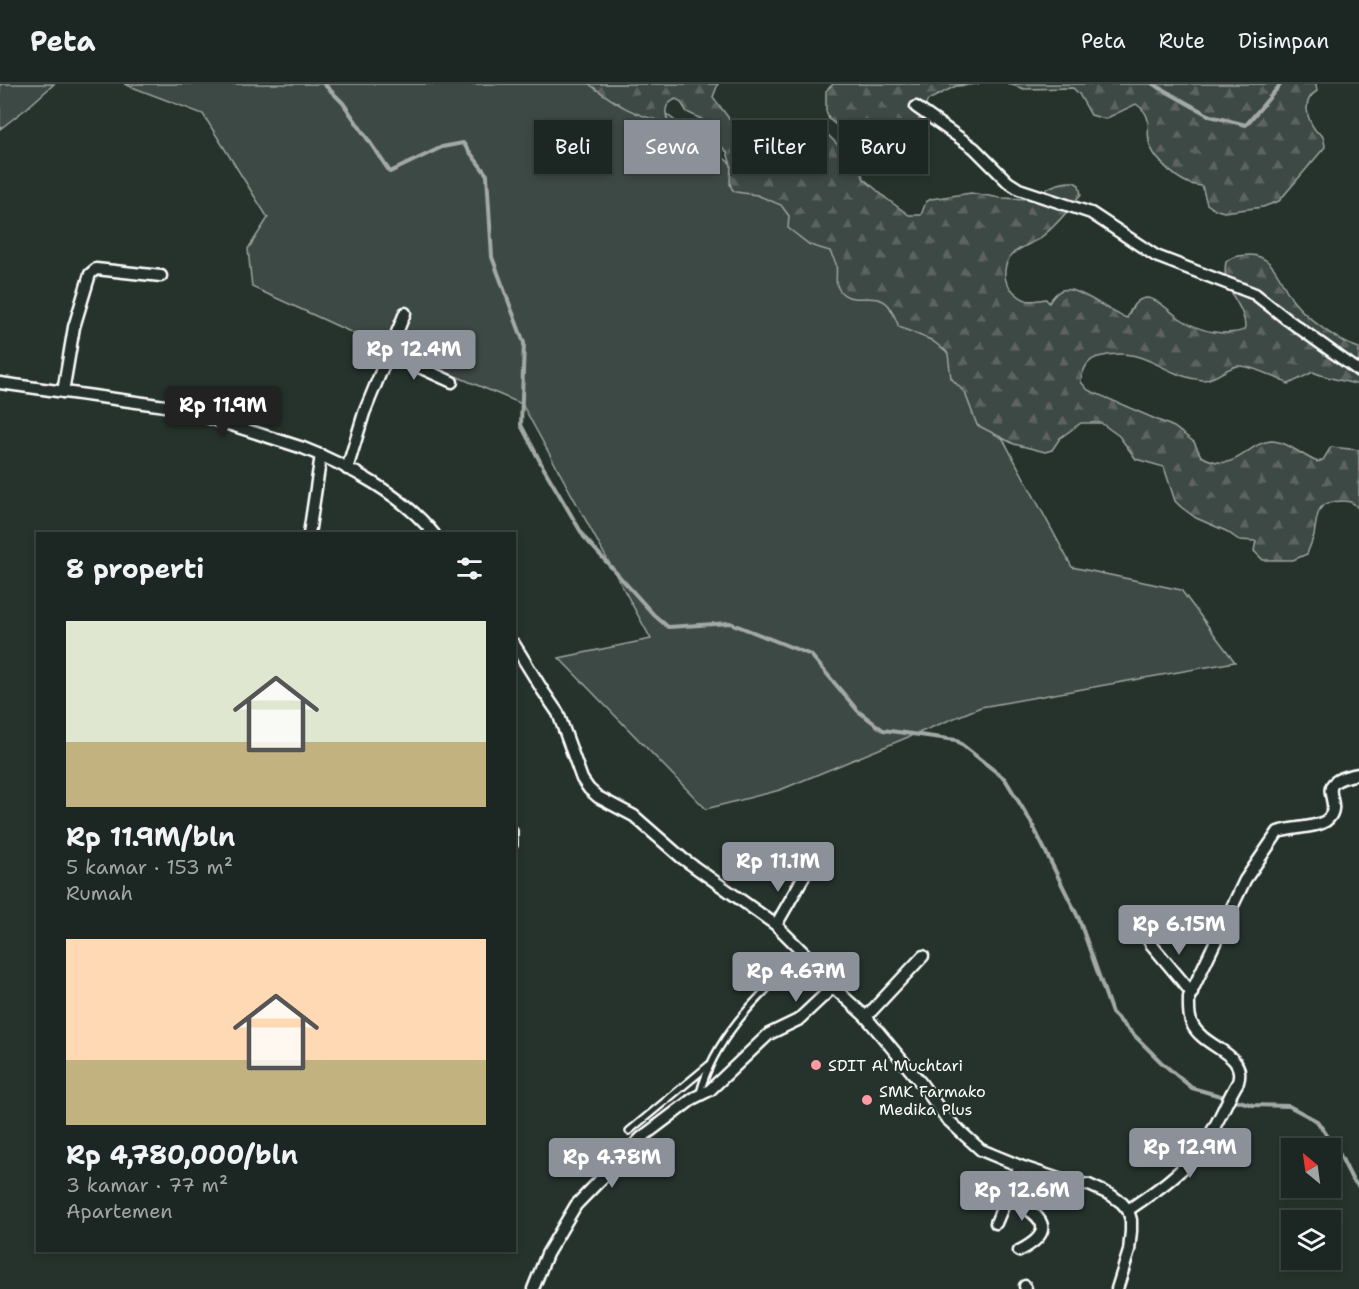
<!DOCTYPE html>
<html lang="id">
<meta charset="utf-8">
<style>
:root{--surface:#1c2622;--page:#252e2a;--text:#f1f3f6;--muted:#a0a5a5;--line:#3a4340;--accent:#8c9099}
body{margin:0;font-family:"Shantell Sans",sans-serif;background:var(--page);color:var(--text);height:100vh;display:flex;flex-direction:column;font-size:22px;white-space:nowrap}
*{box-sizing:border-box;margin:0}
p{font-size:20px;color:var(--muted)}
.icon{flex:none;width:33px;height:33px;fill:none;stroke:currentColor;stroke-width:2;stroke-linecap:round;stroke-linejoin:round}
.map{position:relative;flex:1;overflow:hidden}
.details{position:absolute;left:36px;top:448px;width:480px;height:720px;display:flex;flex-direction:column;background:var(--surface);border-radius:0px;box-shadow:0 3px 9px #0003,0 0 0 2px var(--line)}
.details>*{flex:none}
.hud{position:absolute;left:534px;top:36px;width:570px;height:54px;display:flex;gap:12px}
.needle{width:39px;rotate:331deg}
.buttons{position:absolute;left:1281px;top:1054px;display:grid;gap:12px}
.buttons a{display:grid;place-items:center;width:60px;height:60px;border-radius:0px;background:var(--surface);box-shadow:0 3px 9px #0003,0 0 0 2px var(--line);font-size:30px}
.price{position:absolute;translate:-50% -51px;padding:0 14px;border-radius:6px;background:var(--accent);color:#fff;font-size:20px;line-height:39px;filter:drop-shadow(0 2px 3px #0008)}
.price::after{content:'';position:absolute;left:50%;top:36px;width:18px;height:14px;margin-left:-9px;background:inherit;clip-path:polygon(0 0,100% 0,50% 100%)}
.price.current{background:#222;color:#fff}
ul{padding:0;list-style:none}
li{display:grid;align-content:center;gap:12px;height:318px;padding:0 30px}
li span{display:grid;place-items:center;height:186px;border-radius:0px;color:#555}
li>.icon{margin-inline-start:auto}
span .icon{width:108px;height:108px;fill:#fffc;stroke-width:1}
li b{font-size:26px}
h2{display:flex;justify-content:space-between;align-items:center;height:72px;padding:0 30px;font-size:26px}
.chip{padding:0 21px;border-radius:0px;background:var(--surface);box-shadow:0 3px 9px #0003,0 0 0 2px var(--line);font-size:21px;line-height:54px}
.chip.current{background:var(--accent);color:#fff}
header{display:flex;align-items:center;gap:36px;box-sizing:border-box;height:84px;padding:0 30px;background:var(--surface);border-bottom:2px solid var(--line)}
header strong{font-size:28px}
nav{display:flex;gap:33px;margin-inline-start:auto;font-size:21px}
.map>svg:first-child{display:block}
.grass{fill:#3e4944;stroke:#9ea4a2;stroke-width:1.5}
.forest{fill:url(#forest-firs);stroke:#9ea4a2;stroke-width:1.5}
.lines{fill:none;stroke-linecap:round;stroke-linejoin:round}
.stream{stroke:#a4a9a7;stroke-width:4}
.service-casing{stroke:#fff;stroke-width:10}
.minor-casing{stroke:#fff;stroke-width:15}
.service{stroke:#26332d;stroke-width:5}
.minor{stroke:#26332d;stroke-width:10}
.poi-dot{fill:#ff9aa2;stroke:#26332d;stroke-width:2}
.labels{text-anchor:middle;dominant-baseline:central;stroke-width:4.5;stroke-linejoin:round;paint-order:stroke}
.poi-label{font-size:16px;fill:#fff;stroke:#26332d;text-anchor:start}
</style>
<header>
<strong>Peta</strong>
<nav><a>Peta</a><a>Rute</a><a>Disimpan</a></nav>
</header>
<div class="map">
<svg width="1359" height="1205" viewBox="0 0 1359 1205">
<defs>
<pattern id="forest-firs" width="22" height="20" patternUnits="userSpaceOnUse" patternTransform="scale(1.5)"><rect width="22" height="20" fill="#3e4944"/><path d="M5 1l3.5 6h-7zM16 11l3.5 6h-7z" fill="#5b6460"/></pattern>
</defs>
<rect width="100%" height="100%" fill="#26332d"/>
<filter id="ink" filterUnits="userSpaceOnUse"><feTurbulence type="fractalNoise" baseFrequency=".0167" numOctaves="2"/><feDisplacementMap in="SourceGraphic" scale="12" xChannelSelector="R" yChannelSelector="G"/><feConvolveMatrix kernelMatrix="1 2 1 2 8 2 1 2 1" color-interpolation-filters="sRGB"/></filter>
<g filter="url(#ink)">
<g class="grass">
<polygon points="0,0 54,0 27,24 0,45"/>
<polygon points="124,0 627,0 812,142 956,268 1072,483 1181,506 1235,578 981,623 780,706 706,725 559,574 651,555 522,320 353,249 252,203 248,165 268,134 203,30"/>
</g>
<g class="forest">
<path d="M589,0H718L713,13L733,40L741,48L757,56L770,69L803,50L814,47L826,49L857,80L864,95L887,115L909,131H921L926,118L931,115L971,109L1001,114L1032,115C1044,105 1058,97 1074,98L1079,101L1081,110C1069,126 1056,142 1040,154C1025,164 1006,166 1005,187C1004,196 1007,200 1013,207C1025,219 1030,218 1046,215L1049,219C1052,214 1056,208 1062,206C1079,202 1110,229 1127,234C1131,225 1135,215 1146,214C1157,214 1169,227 1178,233C1192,243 1210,249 1227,249C1234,248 1239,249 1245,245C1246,219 1220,208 1226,178C1232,173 1239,171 1248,171C1276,170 1280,201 1294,218C1308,235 1338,258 1359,264V301C1343,296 1328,295 1313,288L1289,300C1277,294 1250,281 1237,282C1226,284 1215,296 1203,296C1161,293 1147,260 1098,273C1087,276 1082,287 1081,298L1088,306L1174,343L1194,358L1201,372C1237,392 1245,359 1271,357C1288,357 1303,373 1318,378L1323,376L1331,363L1359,366V426C1355,419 1351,417 1343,417C1315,417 1318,429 1314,451C1312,458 1309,464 1307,470L1293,476H1263L1254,467L1256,457L1239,456L1226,447L1196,434L1181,423L1175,417L1164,383L1136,375L1119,352L1101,339H1081L1060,354L1052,366L1045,368L1014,360L977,341L965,309L951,294L948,270L946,267L931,256L899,243C896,236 893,228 889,222C877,206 854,222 841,208C833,200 838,190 836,180C835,176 831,171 830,167L810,161L788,144L789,132L781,121L757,111L736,108L732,105L730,100L731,81L727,68L711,52L705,37L687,28L680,17L676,15C665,20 664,26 668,38C634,33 616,19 589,0Z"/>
<polygon points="833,0 979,0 956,2 928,16 915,44 909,50 893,57 883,58 847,48 836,41 829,35 826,27 826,7"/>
<path d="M1009,0H1316L1317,7C1302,16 1306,34 1316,47C1318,49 1322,50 1323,53C1324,55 1325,62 1325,63L1279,117L1263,123L1224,128L1214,125L1207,120L1202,102C1198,101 1192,101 1188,99C1174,93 1152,73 1149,58C1146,41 1154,33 1136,20L1105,35L1091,31L1079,10L1073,4L1024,5Z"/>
</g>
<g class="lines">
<g class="stream">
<polyline points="324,0 343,19 390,88 442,63 463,59 487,91 492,173 524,259 521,341 543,383 584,453 654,531 668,543 730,539 811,571 858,627 883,646 956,656 1005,695 1031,738 1079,835 1112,929 1161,978 1192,1004 1253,1021 1289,1022 1317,1037 1339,1069 1352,1095 1359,1103"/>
<polyline points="1153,0 1210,32 1246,41 1281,0"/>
</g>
<g class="service-casing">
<g id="service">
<polyline points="514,747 514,761"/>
<path d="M700,1009C715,951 761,910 803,869"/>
<polyline points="629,1047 709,981"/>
</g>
</g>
<g class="minor-casing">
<g id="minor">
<polyline points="916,23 974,64 1008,98 1019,105 1091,129 1156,172 1255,210 1288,236 1359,287"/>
<polyline points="388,269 452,298"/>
<path d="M0,299L165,322L191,328L303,364C347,381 404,412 434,450"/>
<polyline points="63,308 74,243 90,190 96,185 161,192"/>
<polyline points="347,385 364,329 405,229"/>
<polyline points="309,450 321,371"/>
<polyline points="514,560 543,607 558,629 582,695 589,705 598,713 634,732 682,774 776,841 815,880 833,903 866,933 921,999 946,1034 961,1048 981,1066 1020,1082 1071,1099 1089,1101 1111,1111 1122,1119 1128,1126 1131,1136 1131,1147 1129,1167 1117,1205"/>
<polyline points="776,841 804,792"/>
<polyline points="1145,850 1151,860 1192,909"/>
<polyline points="866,933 923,872"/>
<path d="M1008,1112C1036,1130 1063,1144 1019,1167"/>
<path d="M1128,1126C1153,1109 1184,1088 1202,1063C1217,1043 1225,1019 1238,998C1247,968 1204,965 1192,940C1188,932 1189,922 1189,913L1245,796L1278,748C1291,743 1320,744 1328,735C1346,716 1307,699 1359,690"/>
<polyline points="996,1139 1020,1082"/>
<polyline points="1025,1202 1026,1205"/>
<polyline points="533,1205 547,1170 576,1121 641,1054 694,1014 710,1006 769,950 798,936 833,903"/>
</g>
</g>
<use href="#service" class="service"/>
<use href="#minor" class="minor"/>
</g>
</g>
<g class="poi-dot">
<circle cx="816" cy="981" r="6"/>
<circle cx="867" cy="1016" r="6"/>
</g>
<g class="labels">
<g class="poi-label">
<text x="828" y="981">SDIT Al Muchtari</text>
<text x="879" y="1007">SMK Farmako<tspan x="879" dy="18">Medika Plus</tspan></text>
</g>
</g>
</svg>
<div class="buttons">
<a><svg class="needle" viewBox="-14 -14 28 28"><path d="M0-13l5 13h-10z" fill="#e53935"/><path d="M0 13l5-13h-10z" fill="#a0a5a5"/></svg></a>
<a><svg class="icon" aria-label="layers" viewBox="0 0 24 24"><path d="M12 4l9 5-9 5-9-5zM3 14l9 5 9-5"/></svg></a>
</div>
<b class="price" style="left:414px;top:297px">Rp 12.4M</b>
<b class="price current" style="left:223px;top:353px">Rp 11.9M</b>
<b class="price" style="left:778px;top:809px">Rp 11.1M</b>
<b class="price" style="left:1179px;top:872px">Rp 6.15M</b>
<b class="price" style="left:796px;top:919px">Rp 4.67M</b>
<b class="price" style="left:1190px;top:1095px">Rp 12.9M</b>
<b class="price" style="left:612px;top:1105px">Rp 4.78M</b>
<b class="price" style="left:1022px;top:1138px">Rp 12.6M</b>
<div class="hud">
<a class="chip">Beli</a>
<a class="chip current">Sewa</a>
<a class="chip">Filter</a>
<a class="chip">Baru</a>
</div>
<section class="details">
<h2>8 properti<svg class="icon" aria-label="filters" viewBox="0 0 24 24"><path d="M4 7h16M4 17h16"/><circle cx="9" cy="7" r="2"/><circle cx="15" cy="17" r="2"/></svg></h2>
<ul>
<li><span style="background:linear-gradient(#dfe7d0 65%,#c2b280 0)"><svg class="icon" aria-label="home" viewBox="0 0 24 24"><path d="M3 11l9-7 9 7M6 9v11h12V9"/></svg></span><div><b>Rp 11.9M/bln</b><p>5 kamar · 153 m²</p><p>Rumah</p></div></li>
<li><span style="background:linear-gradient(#ffd9b3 65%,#c2b280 0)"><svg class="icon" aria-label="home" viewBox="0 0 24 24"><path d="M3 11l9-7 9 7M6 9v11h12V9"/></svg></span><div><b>Rp 4,780,000/bln</b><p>3 kamar · 77 m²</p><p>Apartemen</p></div></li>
</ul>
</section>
</div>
